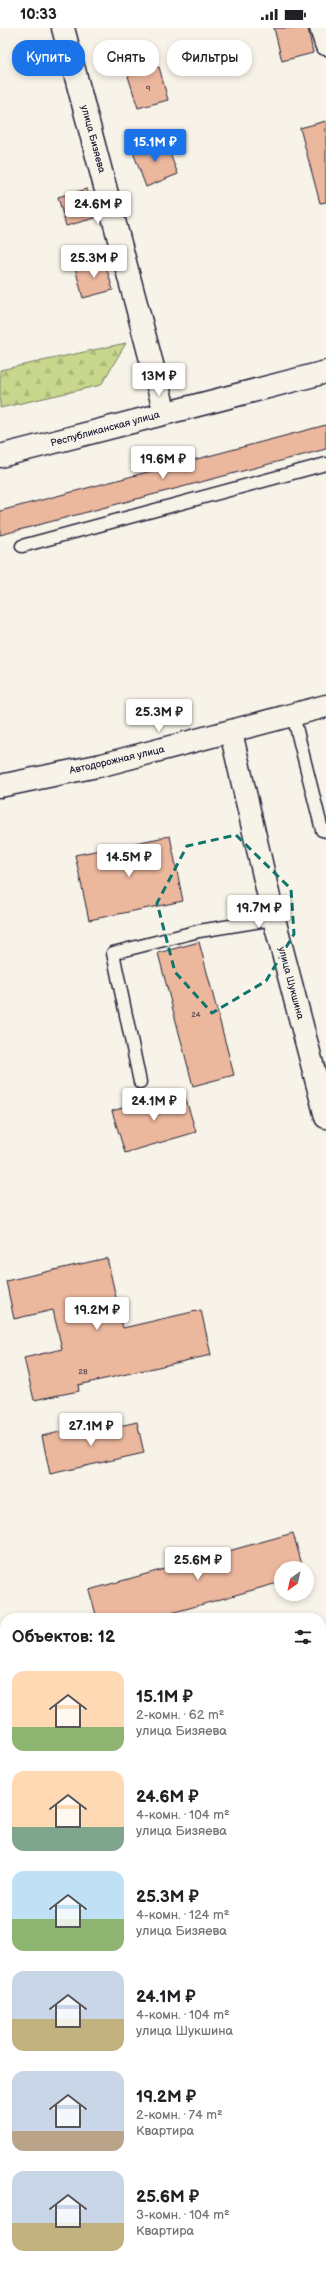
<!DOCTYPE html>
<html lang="ru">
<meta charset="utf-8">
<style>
:root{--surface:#fff;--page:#f6f6f6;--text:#202124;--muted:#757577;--accent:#1a73e8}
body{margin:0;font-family:"Balsamiq Sans",sans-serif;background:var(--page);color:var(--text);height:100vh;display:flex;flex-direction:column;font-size:15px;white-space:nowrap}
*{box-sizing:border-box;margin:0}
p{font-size:13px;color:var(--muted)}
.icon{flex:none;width:22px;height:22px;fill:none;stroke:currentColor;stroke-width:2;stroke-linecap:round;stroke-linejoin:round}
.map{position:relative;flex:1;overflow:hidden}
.side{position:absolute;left:0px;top:1585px;width:326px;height:656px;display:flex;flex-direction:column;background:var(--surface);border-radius:16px 16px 0 0;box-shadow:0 2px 6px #0003}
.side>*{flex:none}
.top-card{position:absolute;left:12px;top:12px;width:302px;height:36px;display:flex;gap:8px}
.needle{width:26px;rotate:213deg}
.fabs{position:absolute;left:274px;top:1533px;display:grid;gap:8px}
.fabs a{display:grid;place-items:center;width:40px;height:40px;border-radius:50%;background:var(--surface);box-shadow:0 2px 6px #0003;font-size:20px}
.price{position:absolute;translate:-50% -34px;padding:0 9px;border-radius:4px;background:#fff;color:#222;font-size:13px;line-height:26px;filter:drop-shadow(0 1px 2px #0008)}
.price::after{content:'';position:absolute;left:50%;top:24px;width:12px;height:9px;margin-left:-6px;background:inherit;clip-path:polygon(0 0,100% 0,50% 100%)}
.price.active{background:var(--accent);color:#fff}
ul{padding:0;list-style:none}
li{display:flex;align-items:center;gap:12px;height:100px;padding:0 12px}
li span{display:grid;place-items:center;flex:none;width:112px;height:80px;border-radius:12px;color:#555}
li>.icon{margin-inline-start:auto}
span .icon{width:48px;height:48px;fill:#fffc;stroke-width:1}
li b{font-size:17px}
h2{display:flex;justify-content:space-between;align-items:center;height:48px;padding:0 12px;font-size:17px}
.chip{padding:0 14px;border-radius:16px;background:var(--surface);box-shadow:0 2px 6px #0003;font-size:14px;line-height:36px}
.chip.active{background:var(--accent);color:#fff}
.status{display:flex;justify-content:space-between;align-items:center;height:28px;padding:0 20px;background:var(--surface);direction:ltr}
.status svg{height:11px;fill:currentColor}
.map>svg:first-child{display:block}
.forest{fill:url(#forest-firs);stroke:#757c64}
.building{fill:#ebb79d;stroke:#22223b}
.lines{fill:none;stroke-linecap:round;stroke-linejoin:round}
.lane-casing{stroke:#22223b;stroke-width:15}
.street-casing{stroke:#22223b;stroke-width:25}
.lane{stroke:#f7f3e8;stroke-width:12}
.street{stroke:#f7f3e8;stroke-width:22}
.marked{fill:none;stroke:#0f766e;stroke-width:3;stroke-dasharray:8 5;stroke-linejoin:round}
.labels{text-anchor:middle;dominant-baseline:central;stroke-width:3.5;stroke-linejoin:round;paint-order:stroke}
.number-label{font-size:8px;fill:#544754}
.street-label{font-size:10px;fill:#22223b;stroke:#f7f3e8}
</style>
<div class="status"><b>10:33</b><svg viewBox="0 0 49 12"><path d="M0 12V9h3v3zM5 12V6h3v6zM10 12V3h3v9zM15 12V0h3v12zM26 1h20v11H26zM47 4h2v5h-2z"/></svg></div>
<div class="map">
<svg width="326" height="2241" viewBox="0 0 326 2241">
<defs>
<pattern id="forest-firs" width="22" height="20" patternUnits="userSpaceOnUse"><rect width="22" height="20" fill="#c8d78c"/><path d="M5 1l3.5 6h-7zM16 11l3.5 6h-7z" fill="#acb87a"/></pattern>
</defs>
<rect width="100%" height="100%" fill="#f7f3e8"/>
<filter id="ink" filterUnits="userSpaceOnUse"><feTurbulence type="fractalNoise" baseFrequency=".025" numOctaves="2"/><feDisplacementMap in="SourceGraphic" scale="8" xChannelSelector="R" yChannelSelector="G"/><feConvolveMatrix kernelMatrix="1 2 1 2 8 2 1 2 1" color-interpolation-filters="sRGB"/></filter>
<g filter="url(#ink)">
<polygon class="forest" points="126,315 101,357 0,380 0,342"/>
<g class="building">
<polygon points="274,0 308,0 313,25 282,33"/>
<polygon points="159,39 168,72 138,80 128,48"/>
<polygon points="326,93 326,174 320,175 300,100"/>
<polygon points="164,111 178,146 146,159 133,124"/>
<polygon points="87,161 95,190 66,198 58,169"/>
<polygon points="104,232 113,262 83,270 75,240"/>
<polygon points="326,397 326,421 0,507 0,483"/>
<polygon points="170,808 183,873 89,892 75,827"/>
<polygon points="199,914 234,1047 193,1058 158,925"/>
<polygon points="183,1062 196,1104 125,1125 112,1083"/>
<polygon points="107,1230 123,1300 201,1282 211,1327 78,1357 79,1363 34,1372 24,1330 62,1321 53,1282 14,1291 6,1253"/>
<polygon points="137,1394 144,1425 50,1446 42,1408 87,1398 89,1405"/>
<polygon points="293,1505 303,1540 281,1540 281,1554 154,1590 97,1590 89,1562"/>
</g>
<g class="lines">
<g class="lane-casing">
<g id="lane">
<polyline points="22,518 326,436"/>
<polyline points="293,687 322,802 326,803"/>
<polyline points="140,1054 113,925 199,903 274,891"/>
<polyline points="321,1689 326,1707"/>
<polyline points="321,1776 326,1764"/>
<polyline points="0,1910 5,1915"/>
</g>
</g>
<g class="street-casing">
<g id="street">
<polyline points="63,0 165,385"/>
<polyline points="321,0 326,16"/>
<polyline points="0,428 326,344"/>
<polyline points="231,704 274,891 326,1089"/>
<polyline points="0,758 102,737 326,678"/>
</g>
</g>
<use href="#lane" class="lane"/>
<use href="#street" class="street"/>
</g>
</g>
<path class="marked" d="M236,807L291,861L294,906L266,953L212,985L175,944L157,875L187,818Z"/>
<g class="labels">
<g class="number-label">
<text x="148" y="60">9</text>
<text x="196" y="986">24</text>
<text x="83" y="1343">28</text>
</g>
<g class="street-label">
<text transform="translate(93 111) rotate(75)">улица Бизяева</text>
<text transform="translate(105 401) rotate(-15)">Республиканская улица</text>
<text transform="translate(117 732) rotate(-13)">Автодорожная улица</text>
<text transform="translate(291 955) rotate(75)">улица Шукшина</text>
</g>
</g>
</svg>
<div class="fabs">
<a><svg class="needle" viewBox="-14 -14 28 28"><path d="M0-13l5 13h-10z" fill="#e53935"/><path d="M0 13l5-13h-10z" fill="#757577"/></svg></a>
</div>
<b class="price active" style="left:155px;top:135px">15.1M ₽</b>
<b class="price" style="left:98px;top:197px">24.6M ₽</b>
<b class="price" style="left:94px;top:251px">25.3M ₽</b>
<b class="price" style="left:159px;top:369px">13M ₽</b>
<b class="price" style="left:163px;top:452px">19.6M ₽</b>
<b class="price" style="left:159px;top:705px">25.3M ₽</b>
<b class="price" style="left:129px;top:850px">14.5M ₽</b>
<b class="price" style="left:259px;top:901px">19.7M ₽</b>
<b class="price" style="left:154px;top:1094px">24.1M ₽</b>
<b class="price" style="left:97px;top:1303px">19.2M ₽</b>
<b class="price" style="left:91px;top:1419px">27.1M ₽</b>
<b class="price" style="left:198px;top:1553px">25.6M ₽</b>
<div class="top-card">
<a class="chip active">Купить</a>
<a class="chip">Снять</a>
<a class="chip">Фильтры</a>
</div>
<section class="side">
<h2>Объектов: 12<svg class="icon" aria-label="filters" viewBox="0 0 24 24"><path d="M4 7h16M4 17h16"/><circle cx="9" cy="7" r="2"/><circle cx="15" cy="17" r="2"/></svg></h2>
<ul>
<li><span style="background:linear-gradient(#ffd9b3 70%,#8fb573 0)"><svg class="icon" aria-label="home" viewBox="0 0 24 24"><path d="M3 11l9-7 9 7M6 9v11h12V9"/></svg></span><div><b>15.1M ₽</b><p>2-комн. · 62 m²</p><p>улица Бизяева</p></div></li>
<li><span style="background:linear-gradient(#ffd9b3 70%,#7fa58c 0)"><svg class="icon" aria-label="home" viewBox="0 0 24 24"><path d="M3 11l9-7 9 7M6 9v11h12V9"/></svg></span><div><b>24.6M ₽</b><p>4-комн. · 104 m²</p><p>улица Бизяева</p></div></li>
<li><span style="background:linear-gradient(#bfe0f5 60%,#8fb573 0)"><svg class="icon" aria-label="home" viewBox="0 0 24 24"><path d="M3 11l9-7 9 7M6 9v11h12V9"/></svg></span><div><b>25.3M ₽</b><p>4-комн. · 124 m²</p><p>улица Бизяева</p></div></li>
<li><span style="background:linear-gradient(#c9d6e8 60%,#c2b280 0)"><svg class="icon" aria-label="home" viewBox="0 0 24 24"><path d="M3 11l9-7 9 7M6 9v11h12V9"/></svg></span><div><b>24.1M ₽</b><p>4-комн. · 104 m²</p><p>улица Шукшина</p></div></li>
<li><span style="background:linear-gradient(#c9d6e8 75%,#b9a48a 0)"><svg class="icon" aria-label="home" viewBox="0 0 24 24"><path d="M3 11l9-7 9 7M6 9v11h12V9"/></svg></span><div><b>19.2M ₽</b><p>2-комн. · 74 m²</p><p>Квартира</p></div></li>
<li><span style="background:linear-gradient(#c9d6e8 65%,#c2b280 0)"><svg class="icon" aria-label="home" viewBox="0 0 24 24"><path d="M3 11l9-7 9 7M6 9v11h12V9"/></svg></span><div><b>25.6M ₽</b><p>3-комн. · 104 m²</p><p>Квартира</p></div></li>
</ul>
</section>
</div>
